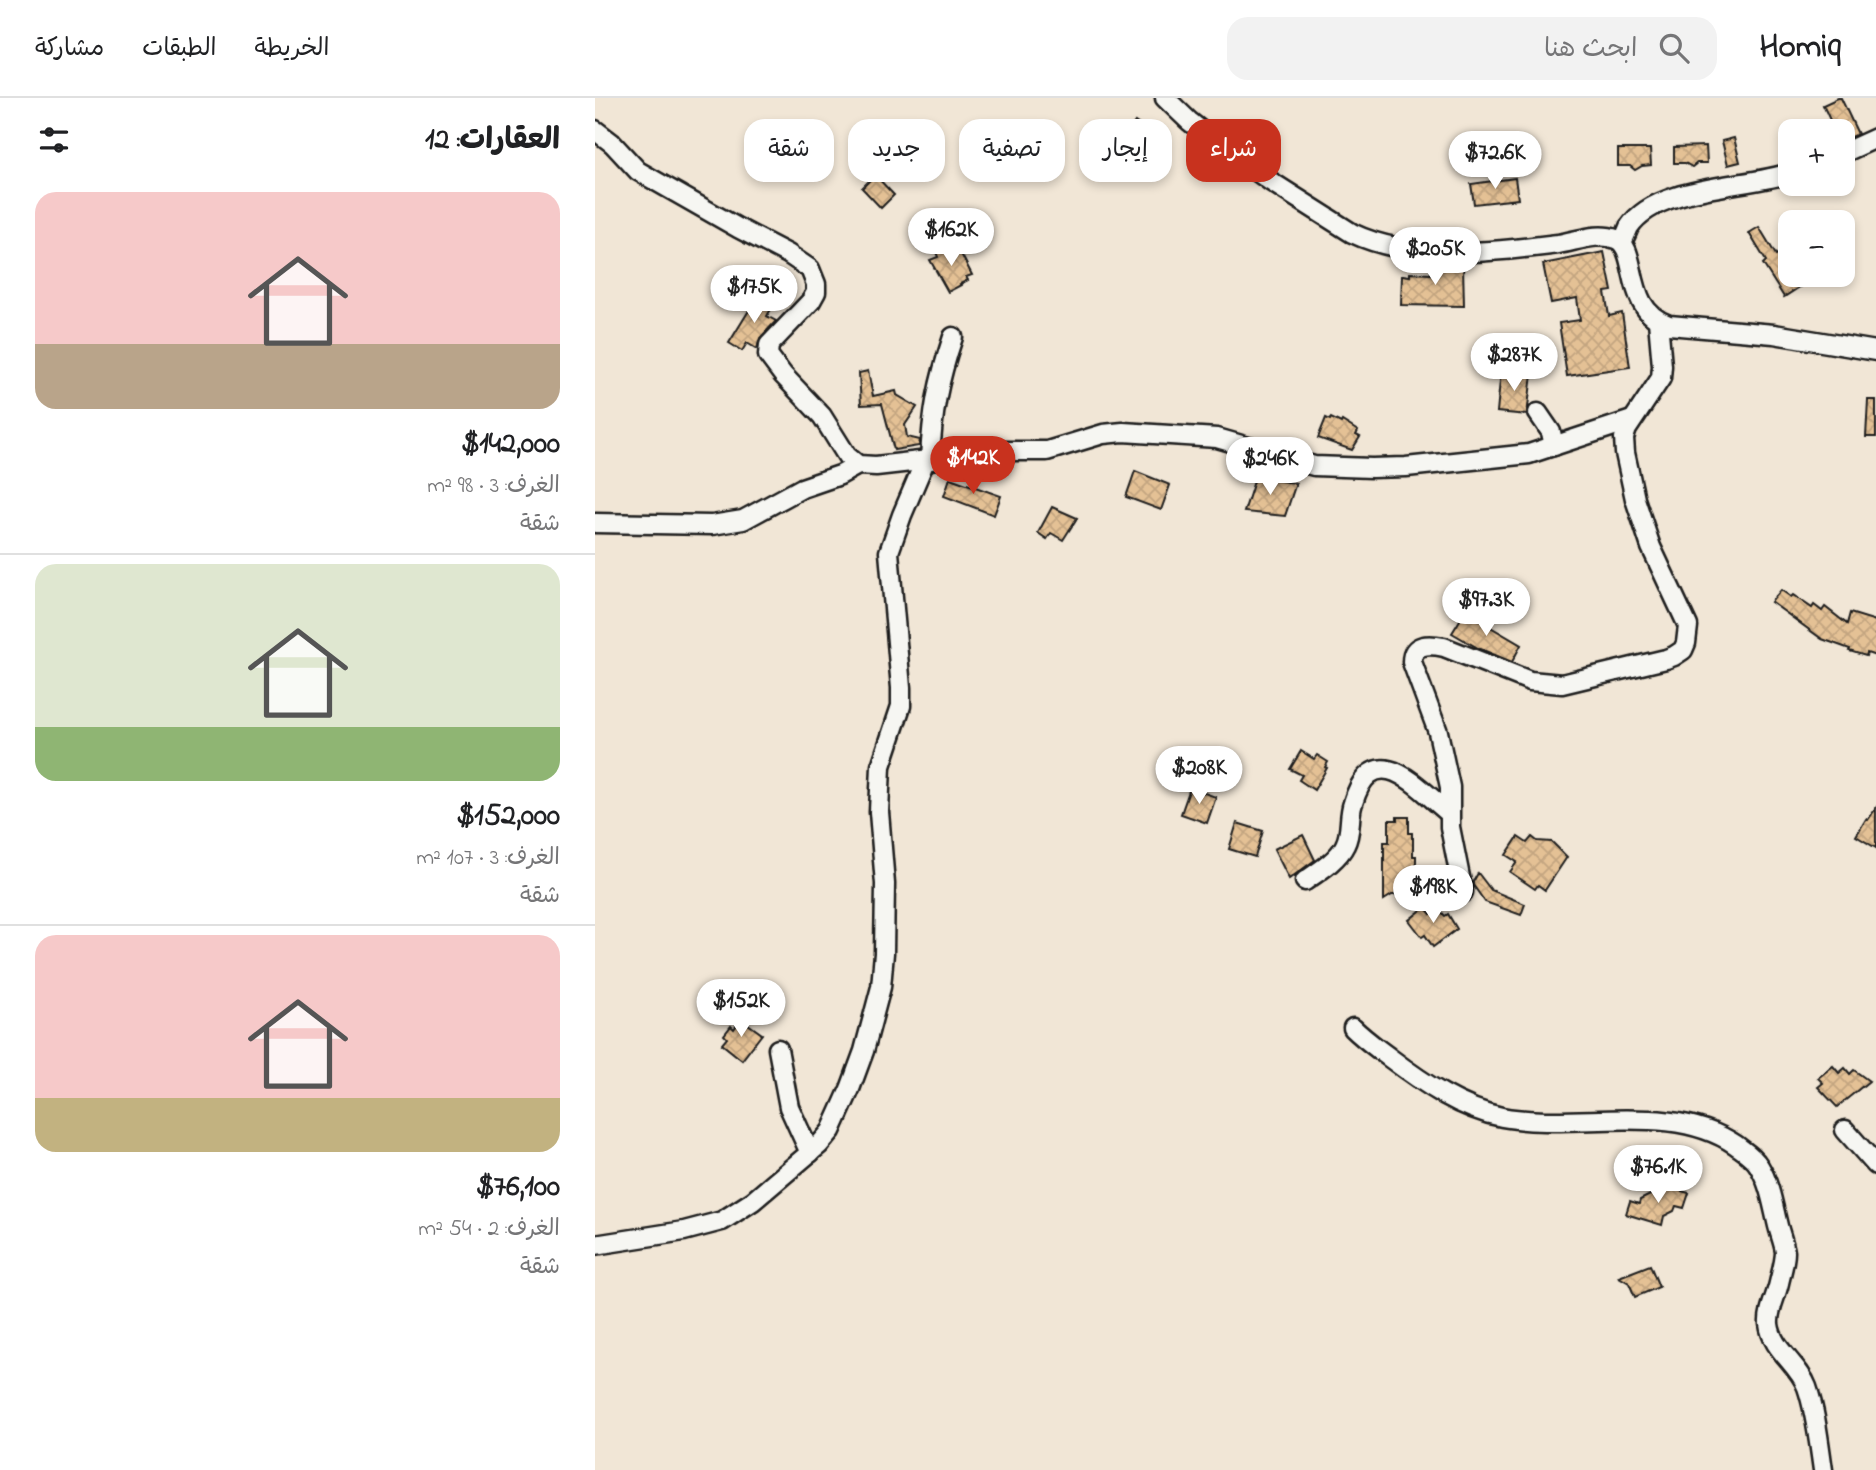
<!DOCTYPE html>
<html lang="ar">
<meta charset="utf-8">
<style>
:root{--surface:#fff;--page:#f2f2f2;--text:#202124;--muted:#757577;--line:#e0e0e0;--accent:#c8321e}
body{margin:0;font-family:"Indie Flower","Playpen Sans Arabic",sans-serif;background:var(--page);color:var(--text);direction:rtl;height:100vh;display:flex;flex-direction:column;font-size:26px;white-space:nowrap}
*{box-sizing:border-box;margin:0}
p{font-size:23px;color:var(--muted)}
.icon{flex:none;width:38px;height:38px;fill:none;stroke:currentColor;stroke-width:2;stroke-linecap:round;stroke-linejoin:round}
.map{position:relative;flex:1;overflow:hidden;direction:ltr}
.details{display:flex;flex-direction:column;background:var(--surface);width:595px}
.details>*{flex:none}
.banner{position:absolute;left:21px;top:21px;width:665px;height:63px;direction:rtl;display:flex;gap:14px}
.buttons{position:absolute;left:1183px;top:21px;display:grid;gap:14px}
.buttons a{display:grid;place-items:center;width:77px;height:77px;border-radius:14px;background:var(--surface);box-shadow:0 4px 10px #0003;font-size:35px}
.price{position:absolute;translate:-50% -60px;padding:0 16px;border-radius:24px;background:#fff;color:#222;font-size:23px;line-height:46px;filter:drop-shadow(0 2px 4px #0008)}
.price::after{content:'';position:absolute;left:50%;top:42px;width:21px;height:16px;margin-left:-10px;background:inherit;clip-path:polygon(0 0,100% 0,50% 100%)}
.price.active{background:var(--accent);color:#fff}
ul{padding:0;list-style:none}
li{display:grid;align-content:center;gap:14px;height:371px;padding:0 35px}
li+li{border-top:2px solid var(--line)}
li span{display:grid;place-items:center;height:217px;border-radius:21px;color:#555}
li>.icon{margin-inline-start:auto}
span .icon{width:126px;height:126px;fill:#fffc;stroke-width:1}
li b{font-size:30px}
h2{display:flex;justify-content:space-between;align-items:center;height:84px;padding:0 35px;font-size:30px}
.chip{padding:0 24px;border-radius:21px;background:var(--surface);box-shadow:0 4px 10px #0003;font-size:24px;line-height:63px}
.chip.active{background:var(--accent);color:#fff}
header{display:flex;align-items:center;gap:42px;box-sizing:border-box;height:98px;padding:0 35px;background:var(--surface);border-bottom:2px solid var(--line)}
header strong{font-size:33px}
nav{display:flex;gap:38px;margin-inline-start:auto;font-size:24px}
.search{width:490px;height:63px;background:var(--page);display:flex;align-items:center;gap:18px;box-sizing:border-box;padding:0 24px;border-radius:21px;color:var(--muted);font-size:26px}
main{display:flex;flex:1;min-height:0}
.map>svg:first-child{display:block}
.building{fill:url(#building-cross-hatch);stroke:#1c1c1c;stroke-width:2}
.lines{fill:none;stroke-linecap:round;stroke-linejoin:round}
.minor-casing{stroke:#1c1c1c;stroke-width:23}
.minor{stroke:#f6f6f2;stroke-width:18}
</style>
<header>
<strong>Homiq</strong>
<div class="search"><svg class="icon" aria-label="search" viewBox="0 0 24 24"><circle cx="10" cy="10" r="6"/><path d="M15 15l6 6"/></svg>ابحث هنا</div>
<nav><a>الخريطة</a><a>الطبقات</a><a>مشاركة</a></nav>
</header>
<main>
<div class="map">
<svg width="1281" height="1372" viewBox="0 0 1281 1372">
<defs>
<pattern id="building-cross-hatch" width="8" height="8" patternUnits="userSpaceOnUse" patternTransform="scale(1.75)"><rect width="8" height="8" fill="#e4c195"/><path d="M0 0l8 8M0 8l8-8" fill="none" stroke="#c3a580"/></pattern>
</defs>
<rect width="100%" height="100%" fill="#f1e6d6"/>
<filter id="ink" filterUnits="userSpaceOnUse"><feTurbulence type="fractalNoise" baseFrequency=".0143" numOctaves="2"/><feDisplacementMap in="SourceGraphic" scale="14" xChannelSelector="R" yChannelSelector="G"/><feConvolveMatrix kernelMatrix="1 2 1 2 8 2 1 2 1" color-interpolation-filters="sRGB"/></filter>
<g filter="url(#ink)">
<g class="building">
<polygon points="1243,0 1246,0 1263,36 1248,43 1248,33 1240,33 1228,7"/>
<polygon points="540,24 553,33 555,30 565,37 567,34 575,40 560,63 528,41"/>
<polygon points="1139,40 1145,64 1133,67 1127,43"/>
<polygon points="1111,48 1112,65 1102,65 1097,69 1090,65 1079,65 1079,49"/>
<polygon points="1023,51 1055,51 1056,67 1047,68 1040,72 1035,68 1023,68"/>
<polygon points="280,77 299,97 286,110 267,90"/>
<polygon points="920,80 923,101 879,106 876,86"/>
<polygon points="1164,129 1181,157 1195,147 1195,177 1223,177 1189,199 1168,166 1171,163 1154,135"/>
<polygon points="354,147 356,151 362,148 377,177 371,179 373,182 365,186 366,187 353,194 335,162 343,159 341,154"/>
<polygon points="1009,154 1017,193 1010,194 1014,218 1027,215 1035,269 972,278 964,225 985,222 982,200 956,205 948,166"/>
<polygon points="868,167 869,208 806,207 807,177 815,178 815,175 836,176 836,168"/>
<polygon points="166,198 179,206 172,218 181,223 165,240 162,251 152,245 147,253 134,245 161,201 163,202"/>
<polygon points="906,272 937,276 932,317 902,314"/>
<polygon points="273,273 278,298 301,293 302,297 322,309 310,327 312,339 325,342 324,348 299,352 287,306 266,307 264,275"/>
<polygon points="1273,302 1281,302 1281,339 1271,339"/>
<polygon points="731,320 735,322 736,320 746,325 747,323 763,333 761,337 765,339 757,352 723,340"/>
<polygon points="540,373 575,387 566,412 531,399"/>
<polygon points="355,380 406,398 399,417 349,398"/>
<polygon points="660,380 701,385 690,418 649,414"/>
<polygon points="457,409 482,420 468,442 456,435 452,441 443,435"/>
<polygon points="1186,492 1196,499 1198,497 1217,510 1219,507 1227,513 1230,509 1252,526 1255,515 1281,523 1281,558 1272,555 1271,558 1254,553 1255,551 1227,541 1176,504"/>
<polygon points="870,514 926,547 917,564 883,550 857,535"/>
<polygon points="706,653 719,661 722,657 733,664 730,669 732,670 719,692 704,682 707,677 695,671"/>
<polygon points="595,690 621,699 612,725 586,716"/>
<polygon points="1281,710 1281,750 1261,738 1271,721 1273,722"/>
<polygon points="802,719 814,719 814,735 817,735 817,740 818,740 818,758 821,758 821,792 801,792 801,797 797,797 789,802 789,744 794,744 794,722 802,722"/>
<polygon points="642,725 668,733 660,759 634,751"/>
<polygon points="708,737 720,762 694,781 679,751"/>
<polygon points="923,739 932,745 937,739 942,743 957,744 972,759 950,792 943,787 940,791 915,774 922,764 911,757"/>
<polygon points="883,775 896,792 930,806 926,817 890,804 878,787 878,784"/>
<polygon points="830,809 836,816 843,810 850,818 853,816 862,831 838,849 830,837 827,839 814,822"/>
<polygon points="146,921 167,936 147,962 127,946 132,940 129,937 136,928 139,931"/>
<polygon points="1238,968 1244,975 1250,970 1255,976 1259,972 1274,983 1242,1009 1223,989 1228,985 1223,980"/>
<polygon points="1071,1089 1094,1095 1089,1110 1081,1108 1079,1113 1069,1118 1067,1127 1031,1116 1035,1103 1044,1106 1045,1102"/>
<polygon points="1055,1167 1064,1189 1040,1199 1034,1185 1024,1179"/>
</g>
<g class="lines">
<g class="minor-casing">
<g id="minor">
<path d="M570,0L594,23L623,46L675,83L757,135C817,164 900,154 963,146C982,143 1003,134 1021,141C1045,150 1027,212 1074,227L1179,236L1281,253"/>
<polyline points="0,32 17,45 43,73 143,130 193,156 215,171 221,186 221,194 216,203 174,247 173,257 188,277 227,318 252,358 263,367 281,368 413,353 452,353 508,336 528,334 622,340 719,368 777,370 811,369 934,356 1037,322"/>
<polyline points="1248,55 1281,40"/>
<path d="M1027,144C1030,139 1032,134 1034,129C1062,87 1150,90 1195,75"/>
<polyline points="943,315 956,334 959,348"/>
<path d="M335,362C337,315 343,284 358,239"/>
<polyline points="0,425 117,427 148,422 207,390 245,377 263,367"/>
<path d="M710,783C723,774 743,762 750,747C757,734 753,719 758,705C779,637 822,689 854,715"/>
<path d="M868,794L855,729V689L843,634L817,564C817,545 834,546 849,549L935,583L967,586L1071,561L1079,558L1088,552L1091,545L1093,528L1056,449L1040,401L1030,355L1029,340L1032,331L1066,280L1067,268L1063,223"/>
<path d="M758,930C769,941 782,950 795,960C828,985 866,1011 907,1019C982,1033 1076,1002 1141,1047C1149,1053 1159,1059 1164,1068C1175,1086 1178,1108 1183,1128C1185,1136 1189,1146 1190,1154C1190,1163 1186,1176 1184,1185C1181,1199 1173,1212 1174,1226C1177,1252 1203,1265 1212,1289C1221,1315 1224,1345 1228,1372"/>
<polyline points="183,951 194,1009 215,1055"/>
<polyline points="1250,1032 1281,1067"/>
<polyline points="0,1147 89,1133 127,1123 158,1103 224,1047 236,1033 255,991 269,953 286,889 289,855 290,786 284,714 286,668 306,608 306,590 294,454 307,417 330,363"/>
</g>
</g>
<use href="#minor" class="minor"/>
</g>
</g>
</svg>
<div class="buttons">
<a>+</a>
<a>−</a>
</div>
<b class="price" style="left:900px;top:93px">$72.6K</b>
<b class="price" style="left:356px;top:170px">$162K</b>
<b class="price" style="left:840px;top:189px">$205K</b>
<b class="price" style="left:159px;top:227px">$175K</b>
<b class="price" style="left:919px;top:295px">$287K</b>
<b class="price active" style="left:378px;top:398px">$142K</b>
<b class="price" style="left:675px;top:399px">$246K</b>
<b class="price" style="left:891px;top:540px">$97.3K</b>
<b class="price" style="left:604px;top:708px">$208K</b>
<b class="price" style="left:838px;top:827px">$198K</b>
<b class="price" style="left:146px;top:941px">$152K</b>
<b class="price" style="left:1063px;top:1107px">$76.1K</b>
<div class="banner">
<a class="chip active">شراء</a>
<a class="chip">إيجار</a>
<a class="chip">تصفية</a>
<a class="chip">جديد</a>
<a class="chip">شقة</a>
</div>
</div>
<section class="details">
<h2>العقارات: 12<svg class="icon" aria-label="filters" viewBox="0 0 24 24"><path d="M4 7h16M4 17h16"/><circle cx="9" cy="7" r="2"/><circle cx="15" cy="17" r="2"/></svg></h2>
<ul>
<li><span style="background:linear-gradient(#f6c9c9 70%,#b9a48a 0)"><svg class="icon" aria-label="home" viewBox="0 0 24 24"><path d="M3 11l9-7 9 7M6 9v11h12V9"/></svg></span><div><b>$142,000</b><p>الغرف: 3 · 98 m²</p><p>شقة</p></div></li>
<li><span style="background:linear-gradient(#dfe7d0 75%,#8fb573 0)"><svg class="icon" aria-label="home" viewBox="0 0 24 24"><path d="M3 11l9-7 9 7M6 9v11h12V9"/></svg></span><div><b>$152,000</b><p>الغرف: 3 · 107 m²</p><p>شقة</p></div></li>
<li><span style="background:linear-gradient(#f6c9c9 75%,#c2b280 0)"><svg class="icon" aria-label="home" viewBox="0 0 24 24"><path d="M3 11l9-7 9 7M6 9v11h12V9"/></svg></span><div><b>$76,100</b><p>الغرف: 2 · 54 m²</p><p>شقة</p></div></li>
</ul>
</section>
</main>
